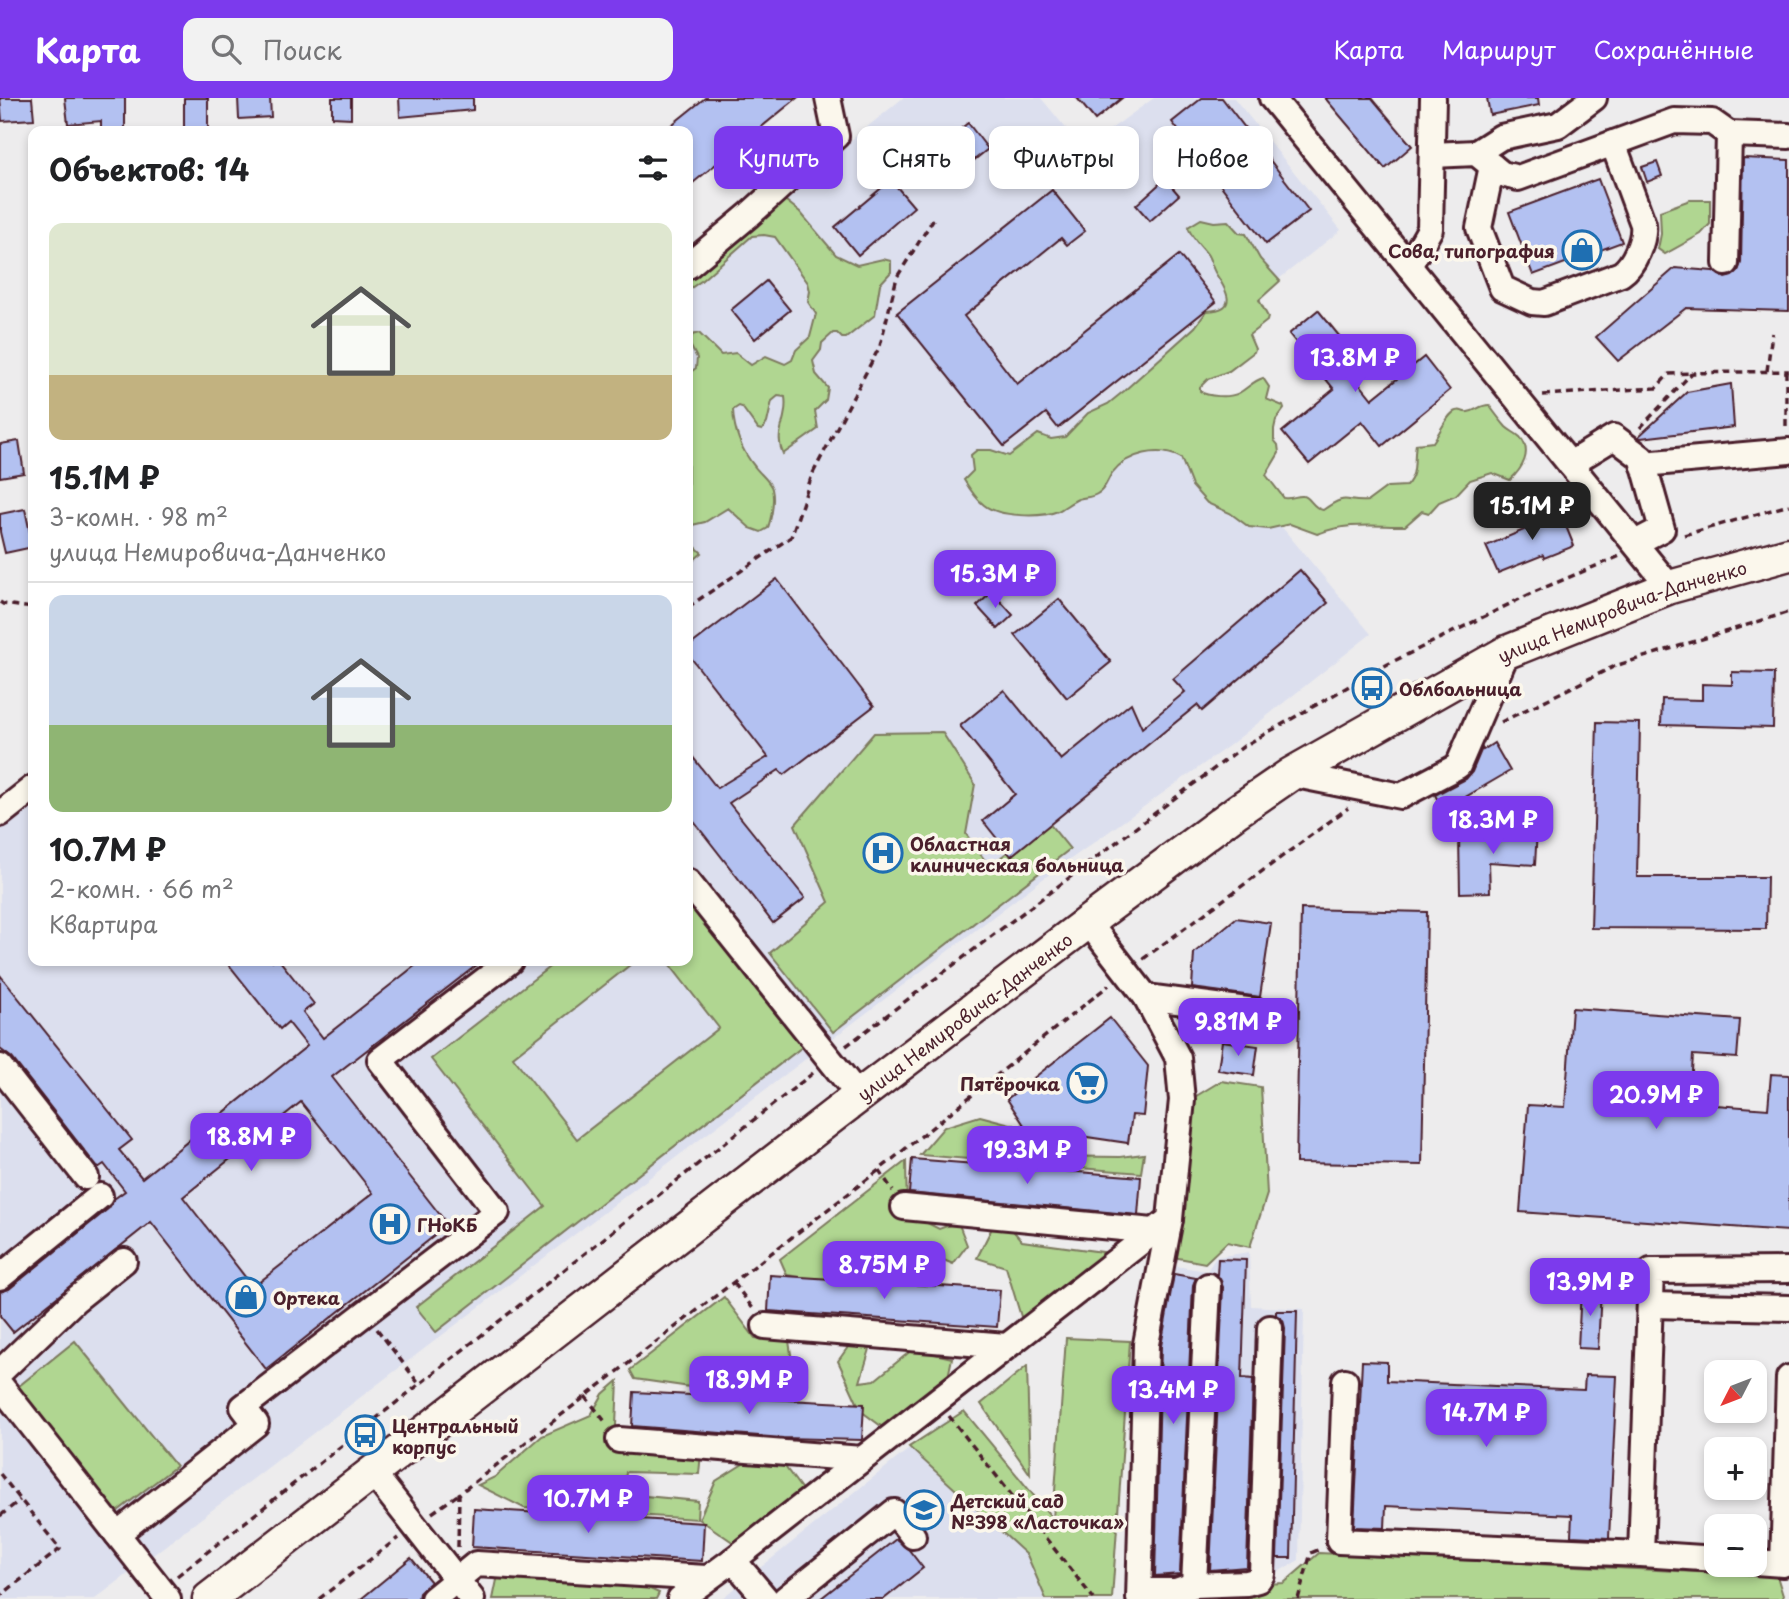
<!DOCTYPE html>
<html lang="ru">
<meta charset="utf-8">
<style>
:root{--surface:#fff;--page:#f2f2f2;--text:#202124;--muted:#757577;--line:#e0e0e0;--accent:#7c3aed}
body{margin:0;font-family:"Playpen Sans",sans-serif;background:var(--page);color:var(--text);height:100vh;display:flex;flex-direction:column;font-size:26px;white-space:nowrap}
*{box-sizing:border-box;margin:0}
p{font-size:23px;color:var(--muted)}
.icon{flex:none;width:38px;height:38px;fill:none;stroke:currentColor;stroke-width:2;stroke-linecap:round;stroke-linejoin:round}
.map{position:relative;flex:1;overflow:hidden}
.sheet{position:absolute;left:28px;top:28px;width:665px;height:840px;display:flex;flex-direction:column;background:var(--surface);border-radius:14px;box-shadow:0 4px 10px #0003}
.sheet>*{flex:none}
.banner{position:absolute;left:714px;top:28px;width:665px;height:63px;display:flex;gap:14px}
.needle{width:46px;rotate:228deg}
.tools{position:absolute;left:1704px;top:1262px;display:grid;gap:14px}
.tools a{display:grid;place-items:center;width:63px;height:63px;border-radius:14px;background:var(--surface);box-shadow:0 4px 10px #0003;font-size:35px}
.price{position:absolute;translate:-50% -60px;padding:0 16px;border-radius:14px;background:var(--accent);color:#fff;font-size:23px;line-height:46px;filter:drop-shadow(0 2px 4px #0008)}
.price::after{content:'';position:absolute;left:50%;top:42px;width:21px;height:16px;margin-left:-10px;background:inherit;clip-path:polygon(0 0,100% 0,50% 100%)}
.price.current{background:#222;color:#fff}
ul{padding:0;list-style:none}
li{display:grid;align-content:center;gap:14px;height:371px;padding:0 21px}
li+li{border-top:2px solid var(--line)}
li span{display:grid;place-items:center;height:217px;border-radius:14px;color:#555}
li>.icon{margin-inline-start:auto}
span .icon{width:126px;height:126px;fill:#fffc;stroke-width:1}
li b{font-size:30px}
h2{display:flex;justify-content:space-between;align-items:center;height:84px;padding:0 21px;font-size:30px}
.pill{padding:0 24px;border-radius:14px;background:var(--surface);box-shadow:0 4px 10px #0003;font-size:24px;line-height:63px}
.pill.current{background:var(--accent);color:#fff}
header{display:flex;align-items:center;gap:42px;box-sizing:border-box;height:98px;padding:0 35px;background:var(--accent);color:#fff}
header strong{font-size:33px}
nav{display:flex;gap:38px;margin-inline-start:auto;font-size:24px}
.search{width:490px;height:63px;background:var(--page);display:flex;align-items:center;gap:18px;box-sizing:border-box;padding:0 24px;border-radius:14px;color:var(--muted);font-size:26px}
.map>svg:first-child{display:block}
.built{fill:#dcdfee}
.green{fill:#b0d691;stroke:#7d7a5e;stroke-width:2}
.building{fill:#b3c1f1;stroke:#4a1f2b;stroke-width:2;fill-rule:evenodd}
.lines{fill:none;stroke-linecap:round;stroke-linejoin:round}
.minor-casing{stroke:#4a1f2b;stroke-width:30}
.major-casing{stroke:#4a1f2b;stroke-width:37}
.path{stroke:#4a1f2b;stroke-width:3.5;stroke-dasharray:7 5;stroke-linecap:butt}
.minor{stroke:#fbf7ec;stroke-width:24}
.major{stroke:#fbf7ec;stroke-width:32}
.labels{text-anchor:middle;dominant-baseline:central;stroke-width:7;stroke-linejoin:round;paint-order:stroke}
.poi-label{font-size:18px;font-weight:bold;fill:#4a1f2b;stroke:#fbf7ec;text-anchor:start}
.street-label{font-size:18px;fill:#4a1f2b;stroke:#fbf7ec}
</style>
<header>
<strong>Карта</strong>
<div class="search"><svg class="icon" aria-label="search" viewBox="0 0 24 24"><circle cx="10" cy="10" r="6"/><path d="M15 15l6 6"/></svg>Поиск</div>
<nav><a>Карта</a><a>Маршрут</a><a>Сохранённые</a></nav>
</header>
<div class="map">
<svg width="1789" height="1501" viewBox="0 0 1789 1501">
<rect width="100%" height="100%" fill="#edeced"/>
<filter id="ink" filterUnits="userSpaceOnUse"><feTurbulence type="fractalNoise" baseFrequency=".0143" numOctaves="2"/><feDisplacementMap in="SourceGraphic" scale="14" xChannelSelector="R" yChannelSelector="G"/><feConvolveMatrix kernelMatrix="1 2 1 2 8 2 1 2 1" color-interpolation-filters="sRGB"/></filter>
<g filter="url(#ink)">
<g class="built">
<polygon points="903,0 1041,0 1083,51 1154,0 1234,0 1341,132 1156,278 1371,536 1230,647 1040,783 95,1501 0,1501 0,727 33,701 33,863 688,863 688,174"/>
<polygon points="1249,1154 1251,1208 1304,1211 1299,1462 1267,1480 1149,1488 1153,1267 1169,1167 1207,1173 1216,1159"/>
<polygon points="944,1323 1084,1501 721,1501"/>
</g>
<g class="green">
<path d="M781,99L800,114L836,157L857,167L883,161L891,163V174L880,186L875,217L846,240H842L837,235H833L822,245L821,252L813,263L816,276L828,290L826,302L815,313L818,331L783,356C773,334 789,322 785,299L778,298L772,303L767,325L762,332L758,331L742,309L739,308L733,312C734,333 742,353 755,369C760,376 770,383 772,391C775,404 772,417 768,430L761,434L750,430L728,410L705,424L688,428V276L696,270L697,260L690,247L692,237L699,235L721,257L736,255L751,267L766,258L785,266L792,262L796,252L810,239L816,216L808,204L810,193L808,185L775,139L764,137L752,138L701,183L688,192V168Z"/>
<polygon points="1690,102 1710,102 1710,126 1701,136 1665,156 1658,151 1661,136 1660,113"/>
<path d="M1201,121L1214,124L1228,123L1239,135L1246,136L1260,161L1280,183L1259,202L1268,219L1267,223L1249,237L1255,251L1254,254L1229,273L1208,281L1200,289V293C1207,299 1230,300 1239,295C1248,290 1253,283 1263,280L1269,289L1266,301L1283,308L1284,311L1276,322L1274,331V342L1278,347L1279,355L1266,377L1284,400C1293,401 1297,397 1303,398C1310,398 1312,410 1323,412C1348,394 1344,405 1368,403L1387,389L1406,388C1418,376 1413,362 1416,346L1433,344C1439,336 1448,315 1456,313C1464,311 1460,315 1468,314C1476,313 1480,307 1489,307C1494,314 1500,322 1506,329C1510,333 1516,335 1520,339C1533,354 1522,371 1510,382L1492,375L1470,382L1456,397L1439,404L1429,415L1422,413L1405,428C1371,428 1349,424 1317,436L1290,426L1268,431L1249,429L1230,415L1207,405L1192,388L1181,360C1160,348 1127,355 1112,375C1107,382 1106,391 1097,396C1091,400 1082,399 1076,402C1070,405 1064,410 1058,413C1041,420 999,419 984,407C976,401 969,390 964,382L973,373L971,357L977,352H991L1009,358L1038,336L1051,341L1065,339L1088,315L1108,306L1124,293L1195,229L1207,213C1239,212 1227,193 1216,176C1212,170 1211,162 1207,156C1200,147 1192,141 1188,129Z"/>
<polygon points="688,442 702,455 688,467"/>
<polygon points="942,634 975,686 966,736 989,768 1048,724 1070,751 833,934 770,855 829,804 795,727 874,635"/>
<polygon points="688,803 802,949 436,1234 416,1209 545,1108 431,961 557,863 635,863 513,959 577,1041 719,930 667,863 688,863"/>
<polygon points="1221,983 1261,989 1267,1096 1250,1149 1227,1144 1205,1165 1173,1159 1188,1003"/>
<polygon points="980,1018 1014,1027 1041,1058 1120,1059 1144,1056 1141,1075 920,1057 944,1029"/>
<polygon points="906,1063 907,1115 939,1131 958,1124 967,1147 953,1166 934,1158 909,1177 841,1186 787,1177 780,1161"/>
<polygon points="1008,1127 1022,1143 1117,1156 1022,1222 1006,1169 977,1160 992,1130"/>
<polygon points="724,1199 755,1240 789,1243 795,1282 759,1299 635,1281 630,1272"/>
<polygon points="1066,1240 1130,1243 1112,1501 1046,1501 1027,1457 909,1349 964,1313 1053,1421"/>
<polygon points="75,1243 176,1368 114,1416 14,1292"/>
<polygon points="851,1245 870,1251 860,1284 875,1282 913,1251 952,1260 947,1284 885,1331 861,1313 838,1263"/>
<polygon points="1027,1268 1030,1376 981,1306"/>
<polygon points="618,1283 615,1349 701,1355 699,1376 626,1374 624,1396 698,1403 697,1421 524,1410 478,1387 495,1379 542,1338 591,1317 603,1296"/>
<polygon points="759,1356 777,1358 803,1393 734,1445 699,1421 716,1383"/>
<polygon points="1319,1455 1777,1478 1784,1501 1198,1501 1199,1490 1284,1485"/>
<polygon points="498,1477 634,1484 659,1495 656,1501 493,1501"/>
</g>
<g class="building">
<polygon points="0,0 32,0 34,21 2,23"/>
<polygon points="65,0 125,0 125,33 101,33 101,23 68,26"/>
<rect x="184" y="0" width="24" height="33"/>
<polygon points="238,0 270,0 271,19 239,21"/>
<polygon points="332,0 351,0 351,20 332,19"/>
<polygon points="399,0 473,0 473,12 400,19"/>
<polygon points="705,0 797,0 688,89 688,33 664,33"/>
<polygon points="1077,0 1122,0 1095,22"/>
<polygon points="1202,0 1222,0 1309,113 1266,146 1172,24"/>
<polygon points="1325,0 1372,0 1412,48 1385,71"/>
<polygon points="1487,0 1538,0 1539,7 1490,17"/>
<polygon points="968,25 988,51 949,82 929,56"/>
<polygon points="1743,60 1789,62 1789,213 1686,210 1618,263 1596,239 1675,170 1713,173 1725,180 1732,178 1738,173 1741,165"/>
<polygon points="1657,64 1662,78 1647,84 1642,69"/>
<polygon points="1165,81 1179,97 1150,123 1136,107"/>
<polygon points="1598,81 1622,144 1533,177 1509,114"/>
<polygon points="891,82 914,109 858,157 835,129"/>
<polygon points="1052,92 1085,133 1067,147 1061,140 964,218 1017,286 1179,157 1216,204 1058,330 1046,315 1004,348 897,215"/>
<polygon points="766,183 790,212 755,241 731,212"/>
<polygon points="1318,212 1363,267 1352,276 1372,301 1424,259 1450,292 1382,348 1362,323 1309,366 1282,334 1334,291 1289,236"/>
<polygon points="1731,286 1734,329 1641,340 1638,339 1687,294"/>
<polygon points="19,343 24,375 0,379 0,346"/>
<polygon points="25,411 33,449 5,455 0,434 0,416"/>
<polygon points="1559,411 1574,448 1544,460 1543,457 1498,475 1486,448 1531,429 1529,423"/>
<polygon points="1300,472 1328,505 1202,613 1197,607 1011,758 983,723 1015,696 960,628 1004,592 1061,662 1131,605 1142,630 1185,594 1173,581"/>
<polygon points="777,481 874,608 784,677 779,672 729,705 805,800 773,825 688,716 688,653 717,690 768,659 688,556 688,549"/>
<polygon points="992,494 1013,517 998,531 977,508"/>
<polygon points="1059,501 1111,564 1067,600 1015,537"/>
<polygon points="1732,574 1774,575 1773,630 1661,627 1662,601 1702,602 1702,586 1732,587"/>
<polygon points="1597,624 1640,625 1637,779 1767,779 1766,831 1591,830"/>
<polygon points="1494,645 1510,673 1443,712 1435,697 1466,681 1472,674 1482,650 1483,652"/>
<polygon points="1515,729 1537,731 1535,767 1489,764 1490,794 1460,795 1459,738 1514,737"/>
<polygon points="1301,811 1427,814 1422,1067 1296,1065"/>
<polygon points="1236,820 1271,825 1260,899 1192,890 1194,855"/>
<path d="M226,863H280L314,906L303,914L323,940L421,863H482L332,979L448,1127L266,1271L151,1124L13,1234L0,1218V1194L9,1191L109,1110L114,1101L125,1093L104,1066L98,1070L12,960L0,951V877L132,1042L119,1052L142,1080L307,948L288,924L280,931ZM301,1004L373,1095L253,1189L183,1099Z"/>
<polygon points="1572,910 1740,922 1737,960 1693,957 1690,1005 1768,1011 1771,976 1789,977 1789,1133 1520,1114 1528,1007 1565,1009"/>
<polygon points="1110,920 1148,968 1143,1018 1132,1017 1128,1045 1026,1030 1007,1001"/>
<polygon points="1222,943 1258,948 1254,977 1218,972"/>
<polygon points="912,1061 1141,1079 1138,1117 909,1095"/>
<polygon points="1218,1161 1246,1162 1242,1280 1253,1281 1247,1469 1210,1472 1223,1189 1217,1177"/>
<polygon points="1174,1176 1196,1180 1193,1187 1180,1476 1155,1478 1161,1248"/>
<polygon points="770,1177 1000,1192 997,1229 768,1213"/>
<polygon points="1581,1190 1601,1191 1598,1251 1578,1250"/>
<polygon points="1276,1213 1297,1213 1291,1460 1277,1460 1285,1230 1283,1222 1276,1217"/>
<polygon points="1362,1263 1387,1264 1387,1283 1584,1292 1585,1277 1617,1278 1609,1440 1571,1438 1572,1417 1386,1408 1385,1430 1354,1429"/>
<polygon points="634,1294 864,1306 862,1342 783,1340 632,1328"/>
<polygon points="474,1411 704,1425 702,1463 472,1449"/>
<polygon points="896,1441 909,1452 923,1470 884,1501 820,1501"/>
<polygon points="411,1460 431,1484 419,1495 418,1501 361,1501"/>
</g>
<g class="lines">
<g class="minor-casing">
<g id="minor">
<polyline points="1272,0 1670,489"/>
<polyline points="1729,36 1789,38"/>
<polyline points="1476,55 1501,39 1558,27 1594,0"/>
<polyline points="1432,57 1476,55 1502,76 1518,80 1674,23 1712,24 1729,36 1726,165"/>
<path d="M1492,68L1479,130L1502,190L1532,204L1544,205L1621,176C1634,167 1645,142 1643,126L1613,45"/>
<polyline points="688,168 749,117 836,38 828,0"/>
<polyline points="1409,168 1430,131 1433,0"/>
<polyline points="1570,366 1614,339 1642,360 1662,431 1635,445"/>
<polyline points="1643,366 1789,353"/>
<polyline points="1291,676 1401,698 1458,668 1507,554"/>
<polyline points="0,716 33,690"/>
<polyline points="688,784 859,998"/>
<polyline points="1146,899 1255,913"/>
<polyline points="0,969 86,1079"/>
<polyline points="904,1109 1153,1133"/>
<polyline points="0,1179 100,1098"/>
<polyline points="1650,1207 1789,1210"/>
<polyline points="765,1228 1006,1248"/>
<polyline points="0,1274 75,1202 124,1163"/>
<polyline points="1345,1283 1339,1443 1641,1456"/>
<polyline points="0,1287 168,1501"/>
<polyline points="619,1342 862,1361"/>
<polyline points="373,1375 472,1501"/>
<polyline points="117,1436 256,1326 243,1309 497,1114 380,962 510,863"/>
<polyline points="1717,1461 1641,1456 1651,1173 1789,1172"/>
<polyline points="733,1462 766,1501"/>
<polyline points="1755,1464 1783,1466 1789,1280"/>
<polyline points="1194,1487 1208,1188"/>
<polyline points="1140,1493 1176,1493 1194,1487 1247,1485 1258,1482 1262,1476 1270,1230"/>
<polyline points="433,1501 476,1466 706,1480"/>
<polyline points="680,1501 733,1462 1170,1121 1182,1002 1178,960 1146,899 1088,824"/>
<polyline points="785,1501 894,1414 913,1438"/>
<polyline points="1139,1501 1146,1246 1170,1121"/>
</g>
</g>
<g class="major-casing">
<g id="major">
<path id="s1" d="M209,1501L834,1017L1088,824L1237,713L1291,676L1507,554L1670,489L1789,456"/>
</g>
</g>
<g class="path">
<polyline points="1767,273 1772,235"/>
<polyline points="1786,273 1786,332"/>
<polyline points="1543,297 1656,290 1669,276 1692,275"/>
<polyline points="1640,330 1692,275 1789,273"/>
<polyline points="1684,437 1789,407"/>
<polyline points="0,504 3,506 33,510"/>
<polyline points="688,509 791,439 812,377 880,248 897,179 934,120"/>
<polyline points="1501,624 1615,568 1789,514"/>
<polyline points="1143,861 1348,710"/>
<polyline points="846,948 1244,648 1388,566 1534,494 1620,458"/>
<polyline points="879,1072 893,1093"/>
<polyline points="734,1185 754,1212"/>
<polyline points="377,1231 419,1286"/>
<polyline points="585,1298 607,1326"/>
<polyline points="949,1318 1094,1501"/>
<polyline points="0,1376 60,1451 0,1498"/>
<polyline points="432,1415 459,1396"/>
<polyline points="0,1418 20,1402"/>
<polyline points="458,1449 459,1396 879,1072 1109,887"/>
<polyline points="177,1478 813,975"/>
<polyline points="319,1501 398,1440"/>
<polyline points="1298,1501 1311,1455 1320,1451"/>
</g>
<use href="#minor" class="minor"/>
<use href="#major" class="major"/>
</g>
</g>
<defs>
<g id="shop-ring" transform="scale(2.0125)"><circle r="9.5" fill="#fbf7ec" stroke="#1f6fb2" stroke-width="1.5"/><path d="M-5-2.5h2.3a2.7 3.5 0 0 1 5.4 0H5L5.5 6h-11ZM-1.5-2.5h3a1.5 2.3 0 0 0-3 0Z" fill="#1f6fb2"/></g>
<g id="bus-ring" transform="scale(2.0125)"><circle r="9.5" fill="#fbf7ec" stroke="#1f6fb2" stroke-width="1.5"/><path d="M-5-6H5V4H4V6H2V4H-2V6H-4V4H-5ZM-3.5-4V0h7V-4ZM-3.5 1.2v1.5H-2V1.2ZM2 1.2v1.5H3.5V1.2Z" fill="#1f6fb2"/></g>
<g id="hospital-ring" transform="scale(2.0125)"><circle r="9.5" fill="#fbf7ec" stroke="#1f6fb2" stroke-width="1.5"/><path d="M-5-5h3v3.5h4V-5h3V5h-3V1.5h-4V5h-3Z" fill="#1f6fb2"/></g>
<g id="supermarket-ring" transform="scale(2.0125)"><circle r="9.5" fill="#fbf7ec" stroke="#1f6fb2" stroke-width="1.5"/><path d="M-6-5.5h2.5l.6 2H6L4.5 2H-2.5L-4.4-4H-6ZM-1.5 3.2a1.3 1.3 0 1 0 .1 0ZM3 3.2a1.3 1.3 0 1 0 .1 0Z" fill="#1f6fb2"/></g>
<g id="school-ring" transform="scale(2.0125)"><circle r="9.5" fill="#fbf7ec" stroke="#1f6fb2" stroke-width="1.5"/><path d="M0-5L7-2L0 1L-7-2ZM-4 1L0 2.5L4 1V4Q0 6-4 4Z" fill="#1f6fb2"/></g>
</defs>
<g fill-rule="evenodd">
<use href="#shop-ring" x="1582" y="152"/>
<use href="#bus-ring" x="1372" y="590"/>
<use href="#hospital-ring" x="883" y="755"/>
<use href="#supermarket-ring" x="1087" y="985"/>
<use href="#hospital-ring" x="390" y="1126"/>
<use href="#shop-ring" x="246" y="1199"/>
<use href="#bus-ring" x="365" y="1337"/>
<use href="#school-ring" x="924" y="1412"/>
</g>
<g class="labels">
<g class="poi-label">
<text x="1555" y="152" text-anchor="end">Сова, типография</text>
<text x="1399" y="590">Облбольница</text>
<text x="910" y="745">Областная<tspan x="910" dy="21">клиническая больница</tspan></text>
<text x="1060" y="985" text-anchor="end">Пятёрочка</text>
<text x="417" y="1126">ГНоКБ</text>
<text x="273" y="1199">Ортека</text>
<text x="392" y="1327">Центральный<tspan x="392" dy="21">корпус</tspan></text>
<text x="951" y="1402">Детский сад<tspan x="951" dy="21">№398 «Ласточка»</tspan></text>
</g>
<g class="street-label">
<text stroke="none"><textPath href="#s1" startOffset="1731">улица Немировича-Данченко</textPath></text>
<text stroke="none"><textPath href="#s1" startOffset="954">улица Немировича-Данченко</textPath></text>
</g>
</g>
</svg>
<div class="tools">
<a><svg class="needle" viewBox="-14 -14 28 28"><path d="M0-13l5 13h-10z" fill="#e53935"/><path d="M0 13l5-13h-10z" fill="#757577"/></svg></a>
<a>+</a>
<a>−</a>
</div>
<b class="price" style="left:1355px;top:296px">13.8M ₽</b>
<b class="price current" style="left:1532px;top:444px">15.1M ₽</b>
<b class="price" style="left:995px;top:512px">15.3M ₽</b>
<b class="price" style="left:1493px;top:758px">18.3M ₽</b>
<b class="price" style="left:1238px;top:960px">9.81M ₽</b>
<b class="price" style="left:1656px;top:1033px">20.9M ₽</b>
<b class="price" style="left:251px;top:1075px">18.8M ₽</b>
<b class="price" style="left:1027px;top:1088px">19.3M ₽</b>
<b class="price" style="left:884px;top:1203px">8.75M ₽</b>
<b class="price" style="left:1590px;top:1220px">13.9M ₽</b>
<b class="price" style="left:749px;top:1318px">18.9M ₽</b>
<b class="price" style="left:1173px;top:1328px">13.4M ₽</b>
<b class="price" style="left:1486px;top:1351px">14.7M ₽</b>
<b class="price" style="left:588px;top:1437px">10.7M ₽</b>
<div class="banner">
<a class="pill current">Купить</a>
<a class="pill">Снять</a>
<a class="pill">Фильтры</a>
<a class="pill">Новое</a>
</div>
<section class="sheet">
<h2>Объектов: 14<svg class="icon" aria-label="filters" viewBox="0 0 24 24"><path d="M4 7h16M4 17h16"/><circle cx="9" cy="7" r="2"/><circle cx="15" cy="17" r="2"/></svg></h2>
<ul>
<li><span style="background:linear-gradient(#dfe7d0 70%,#c2b280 0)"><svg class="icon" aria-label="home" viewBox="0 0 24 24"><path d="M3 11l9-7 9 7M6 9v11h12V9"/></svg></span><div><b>15.1M ₽</b><p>3-комн. · 98 m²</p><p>улица Немировича-Данченко</p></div></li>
<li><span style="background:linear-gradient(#c9d6e8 60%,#8fb573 0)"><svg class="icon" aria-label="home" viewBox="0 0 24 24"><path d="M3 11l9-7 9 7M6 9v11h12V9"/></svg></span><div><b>10.7M ₽</b><p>2-комн. · 66 m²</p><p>Квартира</p></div></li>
</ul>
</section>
</div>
